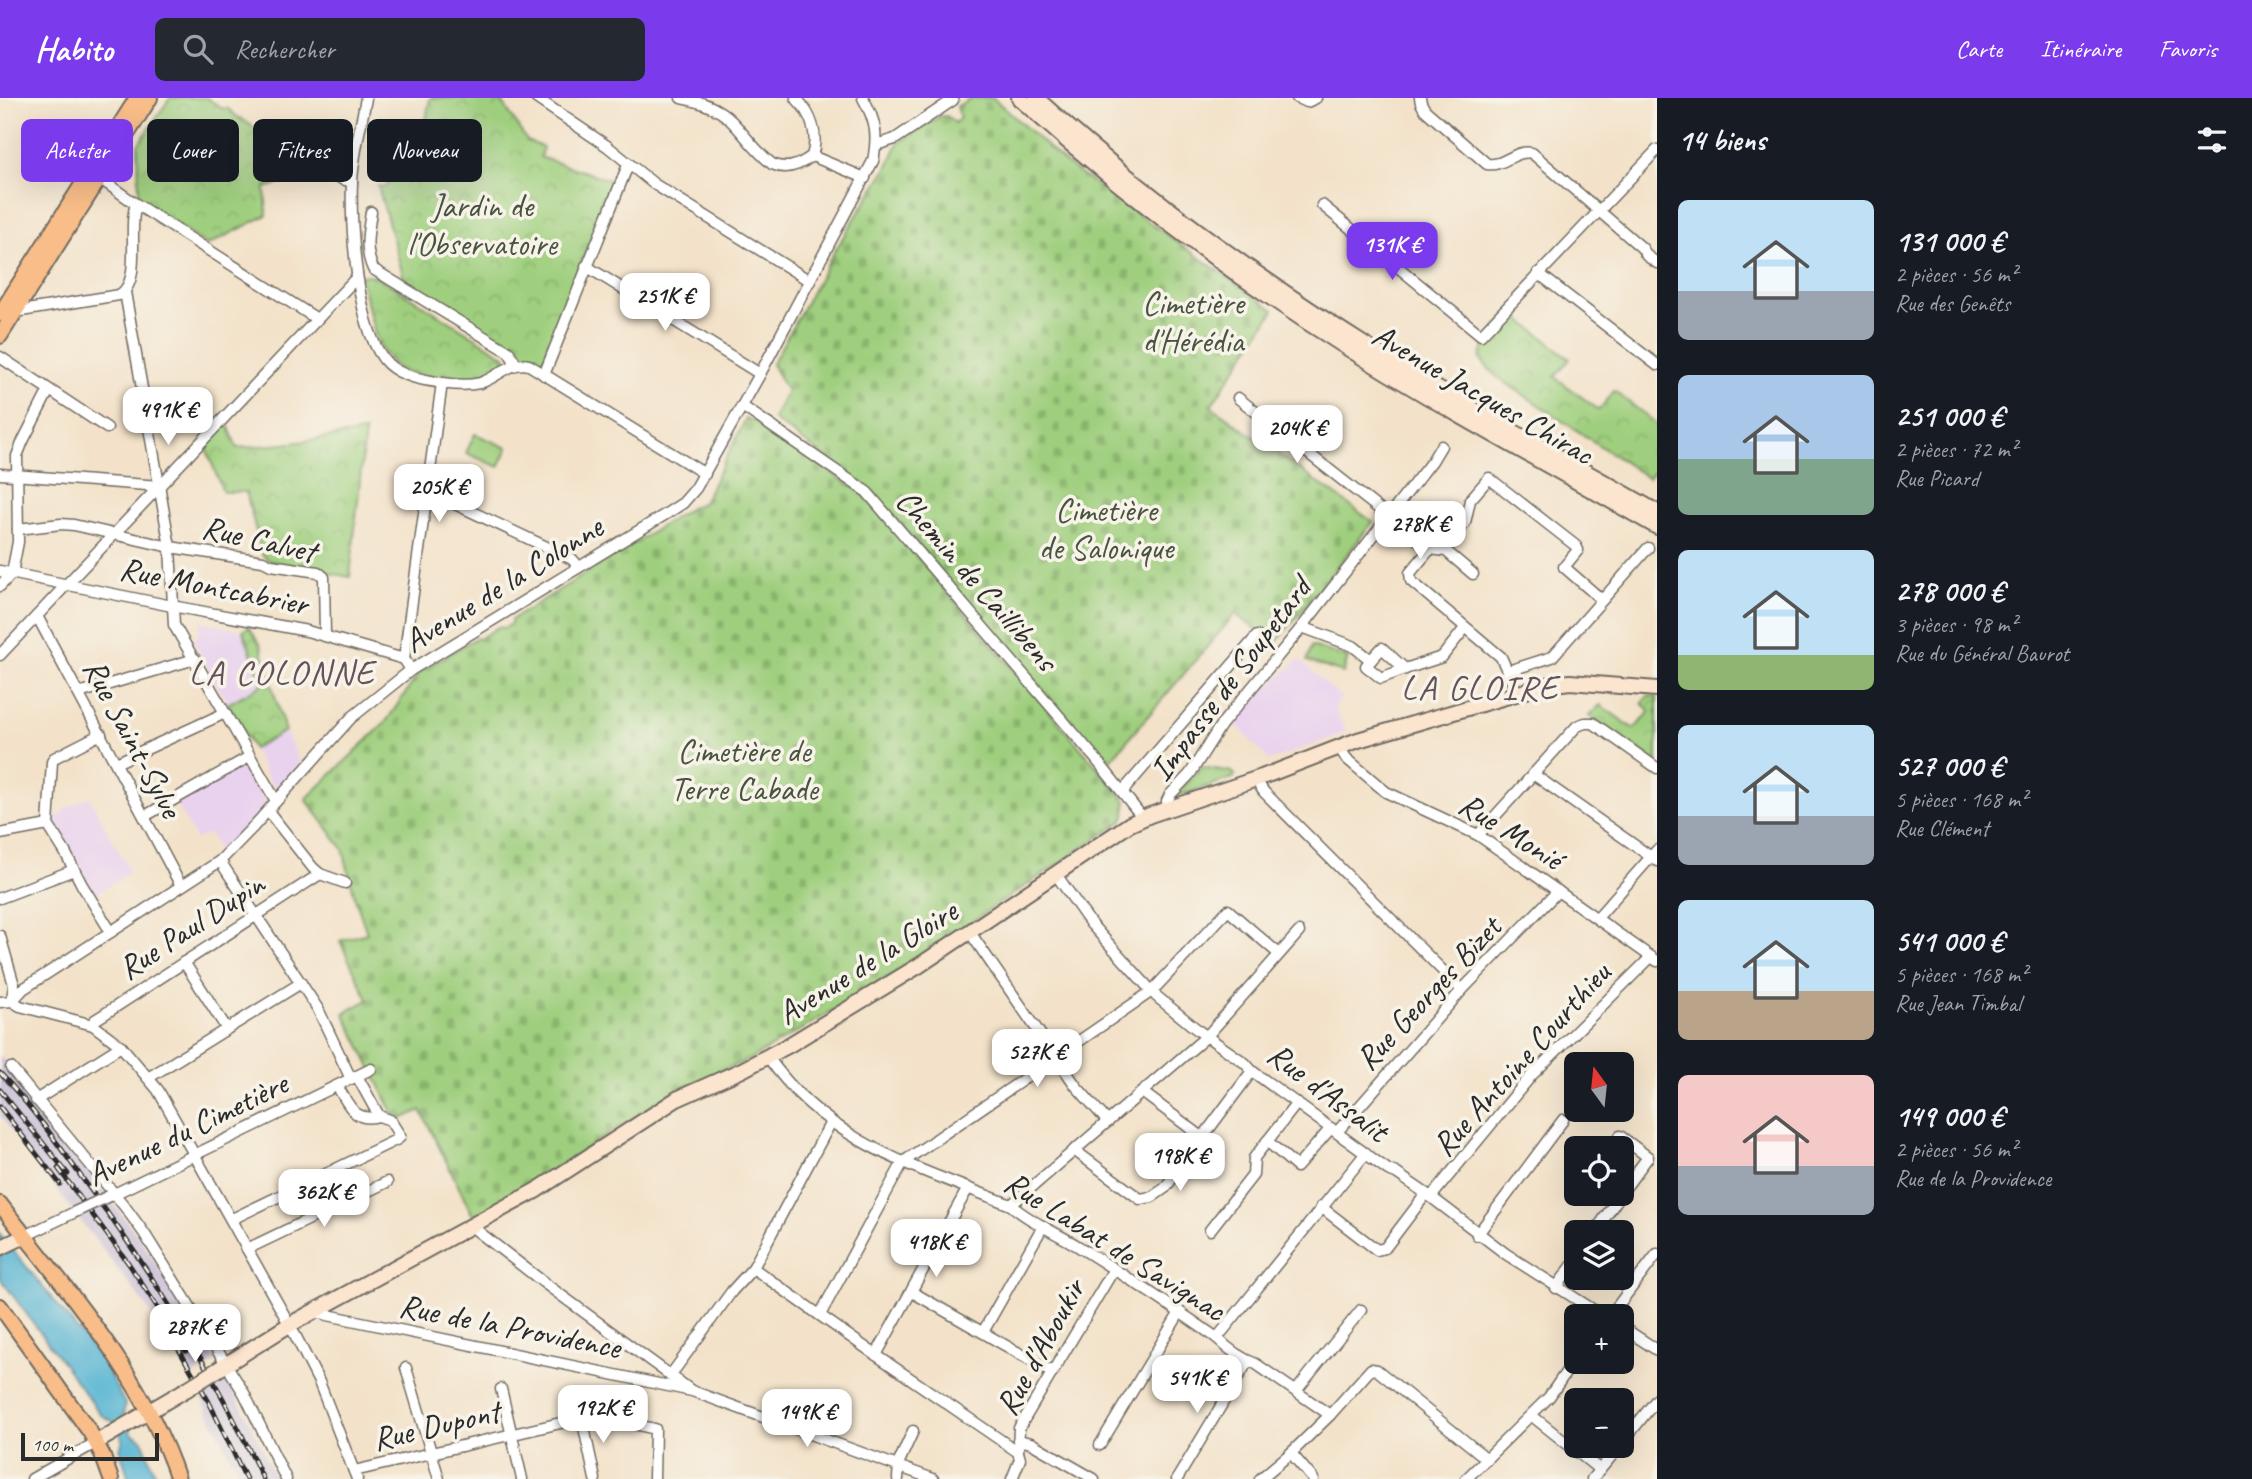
<!DOCTYPE html>
<html lang="fr">
<meta charset="utf-8">
<style>
:root{--surface:#171b24;--page:#242831;--text:#f1f3f6;--muted:#9ea1a6;--accent:#7c3aed}
body{margin:0;font-family:Caveat,sans-serif;background:var(--page);color:var(--text);height:100vh;display:flex;flex-direction:column;font-size:26px;white-space:nowrap}
*{box-sizing:border-box;margin:0}
p{font-size:23px;color:var(--muted)}
.icon{flex:none;width:38px;height:38px;fill:none;stroke:currentColor;stroke-width:2;stroke-linecap:round;stroke-linejoin:round}
.map{position:relative;flex:1;overflow:hidden}
.details{display:flex;flex-direction:column;background:var(--surface);width:595px}
.details>*{flex:none}
.hud{position:absolute;left:21px;top:21px;width:665px;height:63px;display:flex;gap:14px}
.needle{width:46px;rotate:345deg}
.controls{position:absolute;left:1564px;top:954px;display:grid;gap:14px}
.controls a{display:grid;place-items:center;width:70px;height:70px;border-radius:10px;background:var(--surface);box-shadow:0 7px 28px #0002;font-size:35px}
.scale{position:absolute;left:21px;bottom:18px;width:138px;box-sizing:border-box;padding-left:7px;border:4px solid #2b2b2b;border-top:0;font-size:19px;line-height:24px;white-space:nowrap;color:#2b2b2b;-webkit-text-stroke:5px #f7f3e8;paint-order:stroke}
.price{position:absolute;translate:-50% -60px;padding:0 16px;border-radius:14px;background:#fff;color:#222;font-size:23px;line-height:46px;filter:drop-shadow(0 2px 4px #0008)}
.price::after{content:'';position:absolute;left:50%;top:42px;width:21px;height:16px;margin-left:-10px;background:inherit;clip-path:polygon(0 0,100% 0,50% 100%)}
.price.active{background:var(--accent);color:#fff}
ul{padding:0;list-style:none}
li{display:flex;align-items:center;gap:21px;height:175px;padding:0 21px}
li span{display:grid;place-items:center;flex:none;width:196px;height:140px;border-radius:10px;color:#555}
li>.icon{margin-inline-start:auto}
span .icon{width:84px;height:84px;fill:#fffc;stroke-width:1}
li b{font-size:30px}
h2{display:flex;justify-content:space-between;align-items:center;height:84px;padding:0 21px;font-size:30px}
.tag{padding:0 24px;border-radius:10px;background:var(--surface);box-shadow:0 7px 28px #0002;font-size:24px;line-height:63px}
.tag.active{background:var(--accent);color:#fff}
header{display:flex;align-items:center;gap:42px;box-sizing:border-box;height:98px;padding:0 35px;background:var(--accent);color:#fff}
header strong{font-size:33px}
nav{display:flex;gap:38px;margin-inline-start:auto;font-size:24px}
.search{width:490px;height:63px;background:var(--page);display:flex;align-items:center;gap:18px;box-sizing:border-box;padding:0 24px;border-radius:10px;color:var(--muted);font-size:26px}
main{display:flex;flex:1;min-height:0}
.map>svg:first-child{display:block}
.built{fill:#e9d2ee}
.railway{fill:#c9bfd7}
.grass{fill:#9fcf7e;stroke:#657d54;stroke-width:2}
.cemetery{fill:url(#cemetery-stones);stroke:#657d54;stroke-width:2}
.park{fill:url(#park-crowns);stroke:#657d54;stroke-width:2}
.water{fill:#54b4d3;stroke:#40707f;stroke-width:2}
.lines{fill:none;stroke-linecap:round;stroke-linejoin:round}
.street-casing{stroke:#716b62;stroke-width:13}
.secondary-casing{stroke:#716b62;stroke-width:18}
.primary-casing{stroke:#716b62;stroke-width:18}
.street{stroke:#fff;stroke-width:10}
.secondary{stroke:#fce5cf;stroke-width:14}
.primary{stroke:#f8bd88;stroke-width:14}
.rail-casing{stroke:#2b2b2b;stroke-width:5}
.rail{stroke:#f7f3e8;stroke-width:2.5;stroke-dasharray:8;stroke-linecap:butt}
.street-bridge-casing{stroke:#716b62;stroke-width:13;stroke-linecap:butt}
.secondary-bridge-casing{stroke:#716b62;stroke-width:18;stroke-linecap:butt}
.street-bridge{stroke:#fff;stroke-width:10}
.secondary-bridge{stroke:#fce5cf;stroke-width:14}
.labels{text-anchor:middle;dominant-baseline:central;stroke-width:7;stroke-linejoin:round;paint-order:stroke}
.park-label{font-size:33px;fill:#485440;stroke:#f7f3e8}
.street-label{font-size:33px;fill:#2b2b2b;stroke:#f7f3e8}
.neighbourhood-label{font-size:35px;letter-spacing:2px;fill:#66535a;stroke:#f7f3e8}
</style>
<header>
<strong>Habito</strong>
<div class="search"><svg class="icon" aria-label="search" viewBox="0 0 24 24"><circle cx="10" cy="10" r="6"/><path d="M15 15l6 6"/></svg>Rechercher</div>
<nav><a>Carte</a><a>Itinéraire</a><a>Favoris</a></nav>
</header>
<main>
<div class="map">
<svg width="1657" height="1381" viewBox="0 0 1657 1381">
<defs>
<pattern id="cemetery-stones" width="16" height="16" patternUnits="userSpaceOnUse" patternTransform="scale(1.75)"><rect width="16" height="16" fill="#9fcf7e"/><path d="M2 7V4a2 2 0 0 1 4 0v3zM10 15v-3a2 2 0 0 1 4 0v3z" fill="#89b26d"/></pattern>
<pattern id="park-crowns" width="20" height="18" patternUnits="userSpaceOnUse" patternTransform="scale(1.75)"><rect width="20" height="18" fill="#9fcf7e"/><path d="M2 6a3 3 0 1 1 6 0M12 15a3 3 0 1 1 6 0" fill="none" stroke="#89b26d"/></pattern>
</defs>
<rect width="100%" height="100%" fill="#f7f3e8"/>
<filter id="ink" filterUnits="userSpaceOnUse"><feTurbulence type="fractalNoise" baseFrequency=".0143" numOctaves="2"/><feDisplacementMap in="SourceGraphic" scale="14" xChannelSelector="R" yChannelSelector="G"/><feConvolveMatrix kernelMatrix="1 2 1 2 8 2 1 2 1" color-interpolation-filters="sRGB"/></filter>
<filter id="wash" filterUnits="userSpaceOnUse"><feTurbulence type="fractalNoise" baseFrequency=".00686" numOctaves="4" result="noise"/><feDisplacementMap in="SourceGraphic" scale="28" xChannelSelector="R" yChannelSelector="G"/><feGaussianBlur stdDeviation="1.57" result="paint"/><feColorMatrix in="noise" values="0 0 0 0 0 0 0 0 0 0 0 0 0 0 0 0 0 1.4 0 .05"/><feComposite in="paint" operator="in"/></filter>
<g filter="url(#wash)">
<rect width="100%" height="100%" fill="#f3e2c9"/>
<g class="built">
<polygon points="201,523 243,533 263,586 228,606 192,541 198,538"/>
<polygon points="1299,561 1342,600 1334,610 1347,634 1269,663 1232,622"/>
<polygon points="285,633 300,664 279,689 272,688 253,651"/>
<polygon points="245,667 266,705 239,737 219,753 209,735 196,742 176,706"/>
<polygon points="89,699 130,774 96,796 51,720 63,716 63,712"/>
</g>
<g class="railway">
<polygon points="0,958 97,1081 97,1084 143,1145 216,1263 190,1279 153,1217 0,1018"/>
<polygon points="225,1277 252,1329 276,1381 241,1381 198,1293"/>
</g>
<g class="grass">
<polygon points="475,336 508,350 499,369 466,355"/>
<polygon points="1312,548 1348,560 1343,575 1307,563"/>
<polygon points="1202,669 1232,674 1235,677 1233,680 1185,696 1176,697"/>
</g>
<g class="cemetery">
<polygon points="973,0 993,0 1069,68 1274,212 1211,308 1373,424 1276,545 1235,516 1107,666 874,395 773,321 787,293 772,266 834,154 888,68 898,45 941,18 947,18 955,25 960,20 957,8"/>
<polygon points="746,321 755,323 863,396 1126,703 1125,719 1121,724 898,873 819,921 752,960 677,992 527,1089 473,1118 421,1012 397,1023 344,915 368,902 340,843 367,835 355,800 343,751 306,701 385,625 420,574 476,540 479,541 498,529 504,530 511,526 511,522 694,408 703,405"/>
</g>
<g class="park">
<polygon points="170,0 207,0 223,11 227,10 235,17 316,69 311,76 265,90 267,117 208,147 142,106 139,98 138,47"/>
<polygon points="430,0 500,0 527,43 543,49 540,59 613,83 541,268 405,184 378,88 386,89 425,28"/>
<polygon points="368,177 376,178 505,258 507,266 491,279 460,285 405,274 395,268 381,251 375,236 360,178"/>
<path d="M1511,214L1570,261L1555,279L1599,312L1614,293L1657,326V370L1648,380L1497,279L1480,261C1485,242 1497,228 1511,214Z"/>
<polygon points="227,324 237,350 285,346 365,334 350,479 269,463 262,456 246,394 223,394 205,347"/>
<polygon points="249,529 260,546 285,633 253,651 228,606 263,586 243,533"/>
<polygon points="1648,598 1657,599 1657,665 1589,618 1600,607 1634,631 1650,614 1642,605"/>
</g>
<polygon class="water" points="0,1136 102,1262 125,1306 123,1319 132,1336 142,1341 157,1381 129,1381 120,1352 123,1341 114,1324 101,1317 0,1180"/>
</g>
<g filter="url(#ink)">
<g class="lines">
<g class="street-casing">
<g id="street">
<path d="M366,0C361,28 353,57 352,85C350,127 357,236 388,266C402,279 424,282 443,285C455,287 468,288 480,285C497,280 511,262 529,267L705,376"/>
<polyline points="536,0 607,48 654,86 810,183"/>
<path d="M681,0C738,10 734,35 772,66C787,73 800,67 812,58"/>
<path d="M796,0C811,16 819,36 812,58L865,80"/>
<polyline points="1297,0 1307,4 1316,0"/>
<path d="M1420,0L1421,5L1425,12L1487,66C1504,69 1515,51 1532,55L1642,150L1647,158L1657,165"/>
<polyline points="876,47 895,41 953,2"/>
<polyline points="311,60 342,81 352,84"/>
<polyline points="99,80 136,106 317,221"/>
<polyline points="1322,107 1481,237 1657,52"/>
<path d="M371,114C368,135 364,151 373,171L509,254L516,266"/>
<polyline points="586,168 760,276"/>
<polyline points="1538,175 1657,267"/>
<polyline points="125,194 170,449 174,527 276,703"/>
<path d="M15,214L119,197C143,184 127,131 136,106"/>
<polyline points="0,259 107,330"/>
<polyline points="544,277 628,67"/>
<polyline points="1238,300 1430,451 1446,453 1473,476"/>
<polyline points="742,308 867,394 1095,660 1143,720"/>
<polyline points="0,376 160,388"/>
<polyline points="427,395 436,397 572,461 579,469"/>
<polyline points="18,431 61,426 74,427 170,449 263,463 271,467 318,474 324,479 325,537"/>
<polyline points="1430,451 1410,475 1411,483 1501,559 1517,595"/>
<polyline points="1442,451 1465,425 1470,402 1489,380 1576,448 1578,452 1564,469 1602,502"/>
<polyline points="0,473 172,508 307,533 404,561 411,572"/>
<polyline points="12,475 18,444 17,358 23,343 49,292"/>
<polyline points="0,488 12,475"/>
<polyline points="37,518 181,788"/>
<polyline points="1302,529 1353,548 1371,562 1382,550 1405,571 1442,559 1465,530"/>
<polyline points="0,557 357,179"/>
<polyline points="404,561 442,285"/>
<polyline points="1371,562 1366,568 1381,580 1405,571"/>
<polyline points="1508,573 1552,559 1648,450"/>
<polyline points="79,595 195,561"/>
<polyline points="101,636 54,660 52,664 48,727 65,754 82,787 111,834"/>
<polyline points="1339,649 1346,660 1386,694 1478,737 1657,863"/>
<polyline points="116,665 225,615"/>
<polyline points="1533,676 1657,763"/>
<polyline points="1255,681 1264,694 1462,892"/>
<polyline points="1123,693 1257,538"/>
<polyline points="1169,711 1167,703 1170,697 1190,676 1221,627 1302,529 1432,363 1441,348"/>
<polyline points="268,713 313,770 320,776 345,785"/>
<polyline points="145,718 249,659"/>
<polyline points="0,736 48,727"/>
<polyline points="1478,737 1577,628 1585,625 1593,625 1657,670"/>
<polyline points="220,763 318,911 351,981"/>
<polyline points="1055,775 1091,826 1156,898 1199,933 1245,965 1252,973 1388,1072 1396,1075 1431,1099 1506,1156 1603,1218"/>
<polyline points="0,800 74,772"/>
<polyline points="1597,820 1657,752"/>
<polyline points="969,833 1076,988 1108,1024"/>
<polyline points="0,838 14,887 12,902"/>
<polyline points="184,864 227,931"/>
<path d="M12,903L23,891L220,763L254,728L351,620L411,572L666,416L683,405L696,390L760,276L873,63C878,37 876,23 863,0"/>
<polyline points="0,904 12,903 20,908 93,927 121,948 158,992 292,1231 319,1284 357,1381"/>
<polyline points="93,927 95,922 103,917 320,776"/>
<path d="M768,959C828,1046 919,1070 1011,1107C1030,1124 1055,1134 1076,1147C1124,1177 1170,1207 1217,1240C1227,1250 1242,1261 1256,1266L1330,1317"/>
<polyline points="11,970 125,1109 144,1135 244,1295 286,1381"/>
<polyline points="148,980 301,885"/>
<path d="M337,988C349,1006 353,1025 379,1018L357,978"/>
<polyline points="1142,994 1202,1039"/>
<polyline points="36,1002 121,948"/>
<polyline points="1337,1034 1462,892 1558,793"/>
<polyline points="1620,1038 1648,1059 1622,1094"/>
<polyline points="1267,1043 1297,1069 1331,1030"/>
<polyline points="1074,1052 1140,1101 1152,1099 1165,1090 1252,973"/>
<polyline points="110,1098 371,971"/>
<polyline points="1431,1099 1531,978 1651,859"/>
<polyline points="1011,1107 1207,938 1299,834"/>
<polyline points="1321,1109 1377,1152 1385,1150 1426,1096"/>
<polyline points="232,1121 398,1041 400,1038 390,1022 379,1018"/>
<polyline points="471,1128 547,1187 689,1291"/>
<polyline points="1210,1132 1253,1077 1254,1060 1297,1005"/>
<polyline points="1595,1134 1621,1096"/>
<polyline points="1477,1137 1563,1022"/>
<polyline points="25,1138 73,1115"/>
<polyline points="247,1151 387,1084"/>
<polyline points="753,1170 876,1257 1018,1354 1020,1361 1012,1381"/>
<polyline points="1556,1190 1577,1161"/>
<polyline points="912,1194 1052,1274"/>
<polyline points="313,1214 692,1293 933,1381"/>
<polyline points="820,1217 903,1064 1152,893 1228,812 1279,856"/>
<polyline points="1610,1218 1657,1156"/>
<polyline points="1622,1229 1657,1252"/>
<polyline points="983,1234 1043,1128"/>
<polyline points="1217,1240 1366,1055"/>
<polyline points="876,1257 968,1090"/>
<polyline points="406,1270 439,1381"/>
<polyline points="670,1278 732,1193 753,1170 831,1024"/>
<polyline points="501,1291 522,1381"/>
<polyline points="1296,1293 1361,1212"/>
<polyline points="1531,1317 1600,1372"/>
<polyline points="582,1320 595,1381"/>
<polyline points="1018,1342 1031,1345 1094,1381"/>
<polyline points="1622,1345 1657,1301"/>
<polyline points="1100,1347 1180,1214"/>
<polyline points="1018,1354 1019,1330 1114,1171"/>
<polyline points="1291,1355 1313,1381"/>
<polyline points="354,1373 582,1320 600,1318 655,1331 654,1381"/>
<polyline points="32,1381 97,1344"/>
<polyline points="898,1381 899,1364 913,1333"/>
<polyline points="1177,1381 1248,1263"/>
<polyline points="1260,1381 1291,1355 1330,1317 1371,1271 1377,1272 1487,1361"/>
<polyline points="1466,1381 1549,1299 1577,1258"/>
<polyline points="1592,1381 1620,1348"/>
</g>
</g>
<g class="secondary-casing">
<g id="secondary">
<path d="M1019,0C1121,93 1231,177 1349,251C1449,314 1554,370 1657,429"/>
<path d="M1036,0C1139,94 1253,177 1371,251C1464,309 1562,359 1657,414"/>
<polyline points="0,1150 25,1138"/>
<polyline points="222,1269 289,1227 537,1092 677,1001 742,972 789,947 920,867 1130,726 1150,717 1262,679 1358,642 1546,587 1570,584 1657,591"/>
<polyline points="97,1344 187,1291"/>
</g>
</g>
<g class="primary-casing">
<g id="primary">
<polyline points="0,216 137,0"/>
<polyline points="0,238 150,0"/>
<path d="M0,1106C67,1193 143,1276 178,1381"/>
<polyline points="0,1208 90,1334 102,1356 111,1381"/>
</g>
</g>
<use href="#street" class="street"/>
<use href="#secondary" class="secondary"/>
<use href="#primary" class="primary"/>
<g class="rail-casing">
<g id="rail">
<path d="M0,975C32,1009 58,1046 85,1084C156,1180 213,1273 263,1381"/>
<polyline points="0,992 68,1076"/>
<polyline points="0,1009 60,1086"/>
<polyline points="58,1070 129,1166 186,1253"/>
<polyline points="177,1248 209,1304 246,1381"/>
</g>
</g>
<use href="#rail" class="rail"/>
<g class="street-bridge-casing">
<polyline id="street-bridge" points="73,1115 109,1098"/>
</g>
<g class="secondary-bridge-casing">
<polyline id="secondary-bridge" points="187,1291 222,1269"/>
</g>
<use href="#street-bridge" class="street-bridge"/>
<use href="#secondary-bridge" class="secondary-bridge"/>
</g>
</g>
<g class="labels">
<g class="park-label">
<text x="482" y="108">Jardin de<tspan x="482" dy="38">l'Observatoire</tspan></text>
<text x="1193" y="205">Cimetière<tspan x="1193" dy="38">d'Hérédia</tspan></text>
<text x="1106" y="412">Cimetière<tspan x="1106" dy="38">de Salonique</tspan></text>
<text x="744" y="653">Cimetière de<tspan x="744" dy="38">Terre Cabade</tspan></text>
</g>
<g class="street-label">
<text transform="translate(1483 296) rotate(30)">Avenue Jacques Chirac</text>
<text transform="translate(259 441) rotate(13)">Rue Calvet</text>
<text transform="translate(977 482) rotate(49)">Chemin de Caillibens</text>
<text transform="translate(503 486) rotate(-32)">Avenue de la Colonne</text>
<text transform="translate(214 488) rotate(11)">Rue Montcabrier</text>
<text transform="translate(1230 581) rotate(-53)">Impasse de Soupetard</text>
<text transform="translate(133 640) rotate(62)">Rue Saint-Sylve</text>
<text transform="translate(1511 733) rotate(32)">Rue Monié</text>
<text transform="translate(191 828) rotate(-33)">Rue Paul Dupin</text>
<text transform="translate(867 864) rotate(-32)">Avenue de la Gloire</text>
<text transform="translate(1428 895) rotate(-47)">Rue Georges Bizet</text>
<text transform="translate(1521 961) rotate(-48)">Rue Antoine Courthieu</text>
<text transform="translate(1328 994) rotate(37)">Rue d'Assalit</text>
<text transform="translate(187 1031) rotate(-26)">Avenue du Cimetière</text>
<text transform="translate(1115 1148) rotate(32)">Rue Labat de Savignac</text>
<text transform="translate(510 1228) rotate(11)">Rue de la Providence</text>
<text transform="translate(1040 1249) rotate(-61)">Rue d'Aboukir</text>
<text transform="translate(436 1327) rotate(-13)">Rue Dupont</text>
</g>
<g class="neighbourhood-label">
<text x="282" y="574">LA COLONNE</text>
<text x="1480" y="589">LA GLOIRE</text>
</g>
</g>
</svg>
<div class="controls">
<a><svg class="needle" viewBox="-14 -14 28 28"><path d="M0-13l5 13h-10z" fill="#e53935"/><path d="M0 13l5-13h-10z" fill="#9ea1a6"/></svg></a>
<a><svg class="icon" aria-label="locate" viewBox="0 0 24 24"><circle cx="12" cy="12" r="6"/><path d="M12 2v4M12 18v4M2 12h4M18 12h4"/></svg></a>
<a><svg class="icon" aria-label="layers" viewBox="0 0 24 24"><path d="M12 4l9 5-9 5-9-5zM3 14l9 5 9-5"/></svg></a>
<a>+</a>
<a>−</a>
</div>
<div class="scale">100 m</div>
<b class="price active" style="left:1392px;top:184px">131K €</b>
<b class="price" style="left:665px;top:235px">251K €</b>
<b class="price" style="left:168px;top:349px">491K €</b>
<b class="price" style="left:1297px;top:367px">204K €</b>
<b class="price" style="left:439px;top:426px">205K €</b>
<b class="price" style="left:1420px;top:463px">278K €</b>
<b class="price" style="left:1037px;top:991px">527K €</b>
<b class="price" style="left:1180px;top:1095px">198K €</b>
<b class="price" style="left:324px;top:1131px">362K €</b>
<b class="price" style="left:936px;top:1181px">418K €</b>
<b class="price" style="left:195px;top:1266px">287K €</b>
<b class="price" style="left:1197px;top:1317px">541K €</b>
<b class="price" style="left:603px;top:1347px">192K €</b>
<b class="price" style="left:807px;top:1351px">149K €</b>
<div class="hud">
<a class="tag active">Acheter</a>
<a class="tag">Louer</a>
<a class="tag">Filtres</a>
<a class="tag">Nouveau</a>
</div>
</div>
<section class="details">
<h2>14 biens<svg class="icon" aria-label="filters" viewBox="0 0 24 24"><path d="M4 7h16M4 17h16"/><circle cx="9" cy="7" r="2"/><circle cx="15" cy="17" r="2"/></svg></h2>
<ul>
<li><span style="background:linear-gradient(#bfe0f5 65%,#9aa5b1 0)"><svg class="icon" aria-label="home" viewBox="0 0 24 24"><path d="M3 11l9-7 9 7M6 9v11h12V9"/></svg></span><div><b>131 000 €</b><p>2 pièces · 56 m²</p><p>Rue des Genêts</p></div></li>
<li><span style="background:linear-gradient(#a9c7e8 60%,#7fa58c 0)"><svg class="icon" aria-label="home" viewBox="0 0 24 24"><path d="M3 11l9-7 9 7M6 9v11h12V9"/></svg></span><div><b>251 000 €</b><p>2 pièces · 72 m²</p><p>Rue Picard</p></div></li>
<li><span style="background:linear-gradient(#bfe0f5 75%,#8fb573 0)"><svg class="icon" aria-label="home" viewBox="0 0 24 24"><path d="M3 11l9-7 9 7M6 9v11h12V9"/></svg></span><div><b>278 000 €</b><p>3 pièces · 98 m²</p><p>Rue du Général Baurot</p></div></li>
<li><span style="background:linear-gradient(#bfe0f5 65%,#9aa5b1 0)"><svg class="icon" aria-label="home" viewBox="0 0 24 24"><path d="M3 11l9-7 9 7M6 9v11h12V9"/></svg></span><div><b>527 000 €</b><p>5 pièces · 168 m²</p><p>Rue Clément</p></div></li>
<li><span style="background:linear-gradient(#bfe0f5 65%,#b9a48a 0)"><svg class="icon" aria-label="home" viewBox="0 0 24 24"><path d="M3 11l9-7 9 7M6 9v11h12V9"/></svg></span><div><b>541 000 €</b><p>5 pièces · 168 m²</p><p>Rue Jean Timbal</p></div></li>
<li><span style="background:linear-gradient(#f6c9c9 65%,#9aa5b1 0)"><svg class="icon" aria-label="home" viewBox="0 0 24 24"><path d="M3 11l9-7 9 7M6 9v11h12V9"/></svg></span><div><b>149 000 €</b><p>2 pièces · 56 m²</p><p>Rue de la Providence</p></div></li>
</ul>
</section>
</main>
